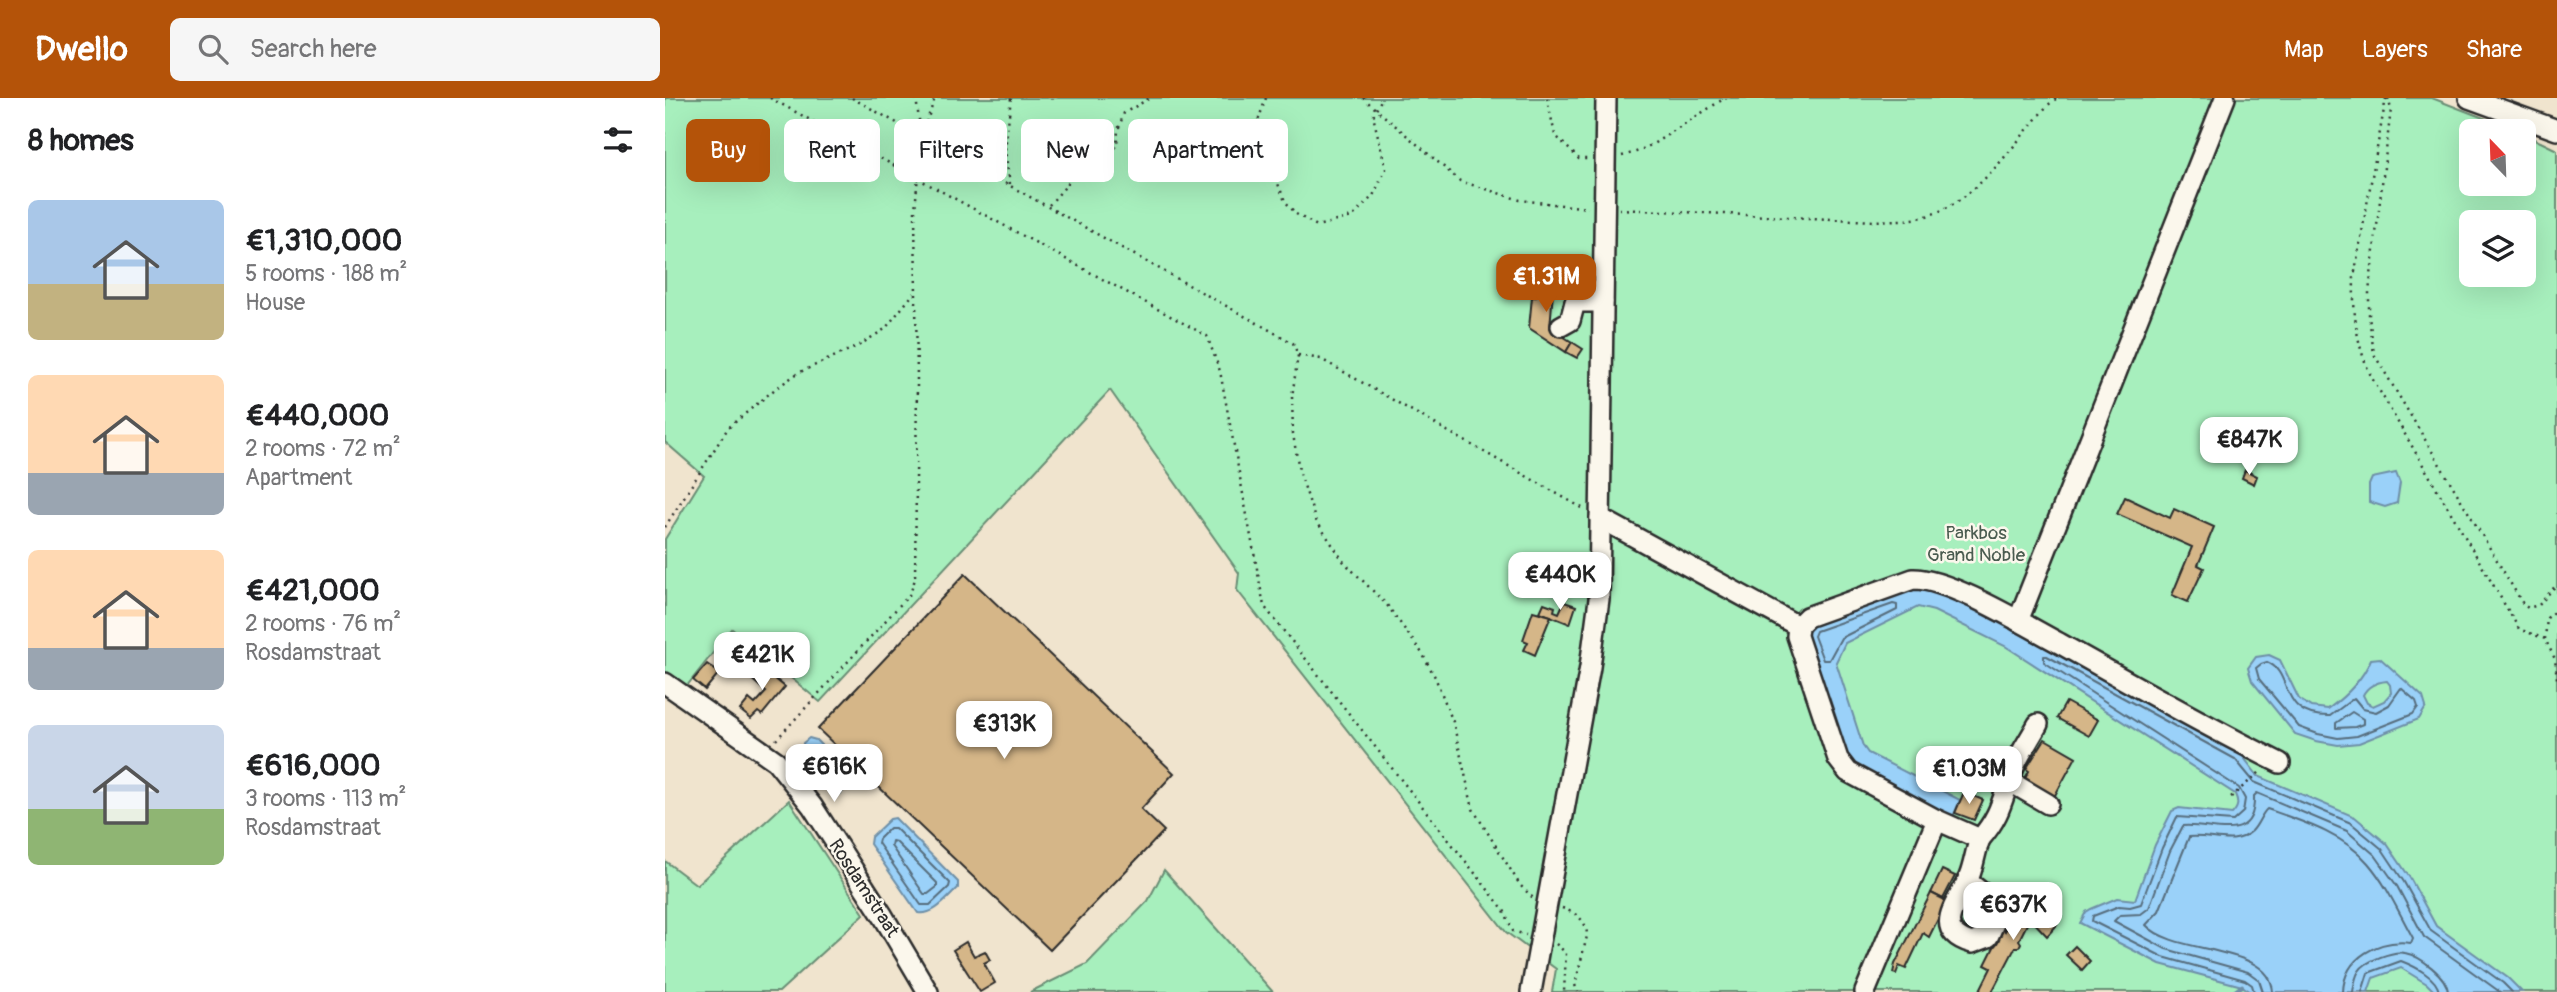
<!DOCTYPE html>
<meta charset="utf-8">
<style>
:root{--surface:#fff;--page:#f6f6f6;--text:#202124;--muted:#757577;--accent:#b45309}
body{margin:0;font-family:Pangolin,sans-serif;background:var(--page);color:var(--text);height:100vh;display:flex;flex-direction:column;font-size:26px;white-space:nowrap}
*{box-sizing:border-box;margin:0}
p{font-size:23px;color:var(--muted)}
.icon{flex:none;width:38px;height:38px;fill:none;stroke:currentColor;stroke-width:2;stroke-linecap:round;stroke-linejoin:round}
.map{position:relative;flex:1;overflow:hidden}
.sheet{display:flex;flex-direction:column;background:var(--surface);width:665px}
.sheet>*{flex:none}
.top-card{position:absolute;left:21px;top:21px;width:665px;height:63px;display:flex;gap:14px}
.needle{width:46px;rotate:337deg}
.fabs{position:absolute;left:1794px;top:21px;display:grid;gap:14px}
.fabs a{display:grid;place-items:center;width:77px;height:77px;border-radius:10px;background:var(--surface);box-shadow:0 7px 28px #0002;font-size:35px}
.price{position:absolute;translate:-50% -60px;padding:0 16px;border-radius:14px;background:#fff;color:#222;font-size:23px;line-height:46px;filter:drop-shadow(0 2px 4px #0008)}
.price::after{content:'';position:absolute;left:50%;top:42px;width:21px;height:16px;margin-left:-10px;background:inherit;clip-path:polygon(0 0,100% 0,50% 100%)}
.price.selected{background:var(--accent);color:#fff}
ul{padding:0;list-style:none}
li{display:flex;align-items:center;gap:21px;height:175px;padding:0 28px}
li span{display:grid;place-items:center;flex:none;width:196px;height:140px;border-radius:10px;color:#555}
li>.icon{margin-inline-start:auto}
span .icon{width:84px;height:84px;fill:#fffc;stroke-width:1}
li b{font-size:30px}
h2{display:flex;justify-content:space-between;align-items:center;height:84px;padding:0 28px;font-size:30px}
.chip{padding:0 24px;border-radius:10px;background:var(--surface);box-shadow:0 7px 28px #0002;font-size:24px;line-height:63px}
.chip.selected{background:var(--accent);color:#fff}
header{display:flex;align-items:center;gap:42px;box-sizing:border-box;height:98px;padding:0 35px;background:var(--accent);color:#fff}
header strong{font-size:33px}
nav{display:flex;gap:38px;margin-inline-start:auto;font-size:24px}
.search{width:490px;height:63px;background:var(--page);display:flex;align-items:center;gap:18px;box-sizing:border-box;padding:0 24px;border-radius:10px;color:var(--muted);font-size:26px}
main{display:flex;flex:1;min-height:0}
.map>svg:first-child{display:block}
.green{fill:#a7efbd;stroke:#698d74;stroke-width:2;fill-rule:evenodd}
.water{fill:#9ad1f9;stroke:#6e8fa7;stroke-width:2;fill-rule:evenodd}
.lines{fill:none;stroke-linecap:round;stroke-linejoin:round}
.shore{stroke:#576d7d;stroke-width:2}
.stream{stroke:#6e8fa7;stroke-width:4.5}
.building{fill:#d5b688;stroke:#2b2b2b;stroke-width:2}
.minor-casing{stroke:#2b2b2b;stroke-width:24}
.path{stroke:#2b2b2b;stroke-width:2.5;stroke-dasharray:2 5;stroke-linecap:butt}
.minor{stroke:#fbf7ec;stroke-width:19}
.labels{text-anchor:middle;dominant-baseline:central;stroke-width:5;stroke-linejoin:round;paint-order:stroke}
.park-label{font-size:19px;fill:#4a5c50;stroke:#fbf7ec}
.street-label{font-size:19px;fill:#2b2b2b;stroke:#fbf7ec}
</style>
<header>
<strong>Dwello</strong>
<div class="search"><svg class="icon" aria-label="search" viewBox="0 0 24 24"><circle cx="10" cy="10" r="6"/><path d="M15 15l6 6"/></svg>Search here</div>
<nav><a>Map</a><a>Layers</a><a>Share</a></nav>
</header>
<main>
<section class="sheet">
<h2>8 homes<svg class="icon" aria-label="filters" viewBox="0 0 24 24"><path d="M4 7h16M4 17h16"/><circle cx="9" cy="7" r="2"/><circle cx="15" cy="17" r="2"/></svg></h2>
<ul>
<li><span style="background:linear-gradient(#a9c7e8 60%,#c2b280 0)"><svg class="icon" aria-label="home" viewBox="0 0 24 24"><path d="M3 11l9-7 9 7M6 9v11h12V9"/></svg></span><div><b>€1,310,000</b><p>5 rooms · 188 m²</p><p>House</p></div></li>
<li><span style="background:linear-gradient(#ffd9b3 70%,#9aa5b1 0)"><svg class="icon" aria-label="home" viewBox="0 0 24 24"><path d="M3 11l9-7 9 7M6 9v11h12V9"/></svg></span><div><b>€440,000</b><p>2 rooms · 72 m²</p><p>Apartment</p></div></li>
<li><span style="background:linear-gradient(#ffd9b3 70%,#9aa5b1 0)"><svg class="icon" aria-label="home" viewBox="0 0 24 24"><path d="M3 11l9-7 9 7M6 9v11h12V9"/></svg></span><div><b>€421,000</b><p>2 rooms · 76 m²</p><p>Rosdamstraat</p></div></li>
<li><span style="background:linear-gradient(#c9d6e8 60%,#8fb573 0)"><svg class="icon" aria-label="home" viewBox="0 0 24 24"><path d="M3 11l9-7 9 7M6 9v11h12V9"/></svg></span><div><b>€616,000</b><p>3 rooms · 113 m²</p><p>Rosdamstraat</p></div></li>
</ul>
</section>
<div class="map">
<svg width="1892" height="894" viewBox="0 0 1892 894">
<rect width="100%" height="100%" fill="#f0e4ce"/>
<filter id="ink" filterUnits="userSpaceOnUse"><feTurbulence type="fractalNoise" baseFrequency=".0143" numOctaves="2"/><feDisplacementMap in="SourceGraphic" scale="14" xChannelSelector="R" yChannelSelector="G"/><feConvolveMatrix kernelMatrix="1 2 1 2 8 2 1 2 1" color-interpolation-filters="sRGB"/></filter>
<g filter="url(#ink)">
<g class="green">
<path d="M0,0H1767L1852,33H1806V86H1858L1859,36L1892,52V894H887L891,871L841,834L572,492L574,475L445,292L155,604L67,531L21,589L0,576V441L39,378L0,344ZM1806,124H1858V177H1806Z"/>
<polygon points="124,702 199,816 114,894 0,894 0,763 32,787"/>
<polygon points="499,772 608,894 365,894 422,866 483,803"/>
</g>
<g class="water">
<polygon points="1731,375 1735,385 1732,405 1720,409 1704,404 1704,387 1707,380"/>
<path d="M1250,490L1276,495L1348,532L1576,656L1593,678L1690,719L1722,746L1745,780L1771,828L1843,880L1857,894H1770L1762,886L1736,870L1708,880L1703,894H1586L1577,888L1495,866L1415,825L1421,814L1426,811L1452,800L1470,802L1490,747L1507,713L1514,710L1567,716C1573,710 1574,705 1570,696L1340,548L1269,513L1253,509L1180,545L1171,564L1198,648L1203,655L1295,702L1288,719L1190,667L1182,657L1141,537L1142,533L1148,527Z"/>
<path d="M1604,557L1615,562L1634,601L1646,609L1663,611C1681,598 1697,583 1706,561L1715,560L1758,599L1761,609L1754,621L1694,645L1673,647L1651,643L1630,636L1587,583L1583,570L1591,559ZM1722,583L1725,587L1726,595L1719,603L1708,608L1702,605L1698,597C1703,587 1712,584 1722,583Z"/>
<path d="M144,640L151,642L184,676L187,684L175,696C160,688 138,662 138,645Z"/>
<path d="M230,720L293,784V790C282,800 269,818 253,815L205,746L206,739L225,721Z"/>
</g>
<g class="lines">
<g class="shore">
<polygon points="1228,506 1232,507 1232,512 1176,540 1164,562 1158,562 1149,538 1151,533"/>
<path d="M1602,564C1629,575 1612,619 1665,618L1689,600L1698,611L1711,614L1724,607L1736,590L1751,603L1753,609L1748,616L1692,638L1673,640L1653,636L1634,629L1594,581L1591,570L1596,566Z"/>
<polygon points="1687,614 1698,621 1698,626 1690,629 1671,630 1671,625"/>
<polygon points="225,730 230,730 285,785 284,789 265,807 256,807 213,745 214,741"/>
<polygon points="227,743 231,744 272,785 272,789 263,796 259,796 226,748"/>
<polyline points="1589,894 1587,887 1580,882 1498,859 1427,823 1428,818 1454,808 1465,809 1476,806 1497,750 1512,719 1568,723 1578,714 1580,701 1574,690 1379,564 1379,558 1382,558 1570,661 1589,684 1686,725 1717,751 1739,784 1766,833 1838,885 1847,894"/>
<path d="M1598,894L1594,882L1583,874L1501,851L1449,823L1455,817L1476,816L1484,810L1505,753L1518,728C1547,725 1591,749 1589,698L1592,695L1682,733L1710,757L1732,788L1759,839L1835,894"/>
<path d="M1608,894C1606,845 1509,858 1481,827L1494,813L1524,739C1545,736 1569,750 1587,733C1594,726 1596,716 1602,711C1636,723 1679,736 1703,765C1722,787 1734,815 1748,840L1746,845C1714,841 1679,859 1678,894"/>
<path d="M1688,894C1689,887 1690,879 1694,873C1700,863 1729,852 1740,855C1755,858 1782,878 1783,894"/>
<path d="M1697,894L1703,875L1736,863C1749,868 1772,879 1774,894"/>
</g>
<polyline class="stream" points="1569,894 1577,888"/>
</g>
<g class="building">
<polygon points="873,179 889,181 885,230 907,244 901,254 864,230 867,199 871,199"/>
<polygon points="907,244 918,251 912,260 901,254"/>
<polygon points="1580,372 1592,378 1589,386 1577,380"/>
<polygon points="1460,399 1505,420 1509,411 1549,429 1533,467 1539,470 1523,504 1507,497 1527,449 1452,416"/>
<polygon points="300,476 509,675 476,711 499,733 385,852 153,631"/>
<polygon points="899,504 911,508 905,526 875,514 879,505 890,509 889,513 894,515"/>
<polygon points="868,513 886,518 870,557 859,552 863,544 858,542"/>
<polygon points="42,566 54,575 40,592 28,582"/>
<polygon points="92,566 120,589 97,617 93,614 86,621 75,612 84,601 90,606 101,594 82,577"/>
<polygon points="1401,604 1433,622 1424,638 1392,620"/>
<polygon points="1380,641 1411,659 1388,701 1358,684 1364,673 1361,671"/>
<polygon points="1299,694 1318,702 1309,722 1290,715"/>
<polygon points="1277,772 1290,778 1278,801 1266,795"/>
<polygon points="1266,795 1282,803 1264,839 1258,835 1241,871 1234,868 1231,876 1228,875 1230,866"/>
<polygon points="1373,807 1392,827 1382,838 1365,820 1354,842 1356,845 1354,849 1350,850 1327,894 1314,894 1326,870 1320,867 1338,831 1340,833 1353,808 1365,815 1368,808 1370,810"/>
<polygon points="301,844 309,858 320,853 325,862 319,865 330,885 315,894 288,852"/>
<polygon points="1410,848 1425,863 1417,872 1401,857"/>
</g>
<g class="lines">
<g class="minor-casing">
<g id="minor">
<polyline points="1804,0 1892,32"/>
<polyline points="896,228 905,223 910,204 938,204"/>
<path d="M935,420L1133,528L1132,538L1173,661L1183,674L1272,722L1315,741C1339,714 1337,696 1351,665C1357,652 1366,639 1373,626"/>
<polyline points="1353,523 1560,0"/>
<path d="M1133,528L1142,519L1248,481C1283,480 1360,527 1394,545C1467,586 1540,628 1615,665"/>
<polyline points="0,585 111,663 147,708 218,818 263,894"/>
<polyline points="1344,683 1383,706"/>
<path d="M1302,783L1325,801L1331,821L1323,839L1307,845C1264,832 1294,804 1304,779C1309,767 1310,754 1315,741"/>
<polyline points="866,894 925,569 934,501 941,0"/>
<polyline points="1200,894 1272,722"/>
</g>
</g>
<g class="path">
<polyline points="105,0 542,238 555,273 599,508 839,812 848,833 861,837"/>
<polyline points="187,0 628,245 633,257 627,299 628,336 634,372 650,421 679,464 722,507 757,555 770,579 788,624 808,711 855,787 868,800"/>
<polyline points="251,0 256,36"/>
<polyline points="601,0 593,23 605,66 620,103 631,116 652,128 687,119 708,98 721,71 708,18 717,0"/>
<polyline points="698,0 795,83 855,102 923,110"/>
<polyline points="882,0 890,37 914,61 923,61"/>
<path d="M1721,0L1689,179C1688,216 1691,247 1707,280L1854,531L1880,541L1890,561L1892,582"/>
<polyline points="1723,0 1726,11 1704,194 1704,219 1709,256 1858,506 1863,510 1874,507 1892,486"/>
<polyline points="957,58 971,54 988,46 1060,0"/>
<polyline points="345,86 340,52 346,0"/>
<polyline points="384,107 428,57 444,56 452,47 453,32 459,15 485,0"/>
<path d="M954,111L1209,123C1225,122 1242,123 1258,119C1312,105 1348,46 1383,7L1392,0"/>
<polyline points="633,257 656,261 919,411"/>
<polyline points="0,429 63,330 110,291 133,275 193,248 220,231 249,195"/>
<polyline points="1880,541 1882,520 1892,512"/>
<polyline points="111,642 245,496 250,481 252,285 250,113 256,39 270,0"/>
<polyline points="1566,699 1595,674"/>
<path d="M897,810C911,815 922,822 922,838L910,887L913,894"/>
<polyline points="891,846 901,855 899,894"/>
</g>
<use href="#minor" class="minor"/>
</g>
</g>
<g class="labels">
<g class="park-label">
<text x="1311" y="435">Parkbos<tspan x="1311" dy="22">Grand Noble</tspan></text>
</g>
<g class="street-label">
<text transform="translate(199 790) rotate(57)">Rosdamstraat</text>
</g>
</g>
</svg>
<div class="fabs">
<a><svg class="needle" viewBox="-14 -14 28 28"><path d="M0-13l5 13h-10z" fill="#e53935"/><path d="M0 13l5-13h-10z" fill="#757577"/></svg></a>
<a><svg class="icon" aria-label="layers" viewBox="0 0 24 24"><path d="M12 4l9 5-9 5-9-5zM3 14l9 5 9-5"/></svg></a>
</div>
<b class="price selected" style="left:881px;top:216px">€1.31M</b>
<b class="price" style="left:1584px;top:379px">€847K</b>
<b class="price" style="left:895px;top:514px">€440K</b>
<b class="price" style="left:97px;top:594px">€421K</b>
<b class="price" style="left:339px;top:663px">€313K</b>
<b class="price" style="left:169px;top:706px">€616K</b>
<b class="price" style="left:1304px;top:708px">€1.03M</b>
<b class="price" style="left:1348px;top:844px">€637K</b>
<div class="top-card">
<a class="chip selected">Buy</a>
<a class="chip">Rent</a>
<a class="chip">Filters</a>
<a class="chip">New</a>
<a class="chip">Apartment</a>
</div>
</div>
</main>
